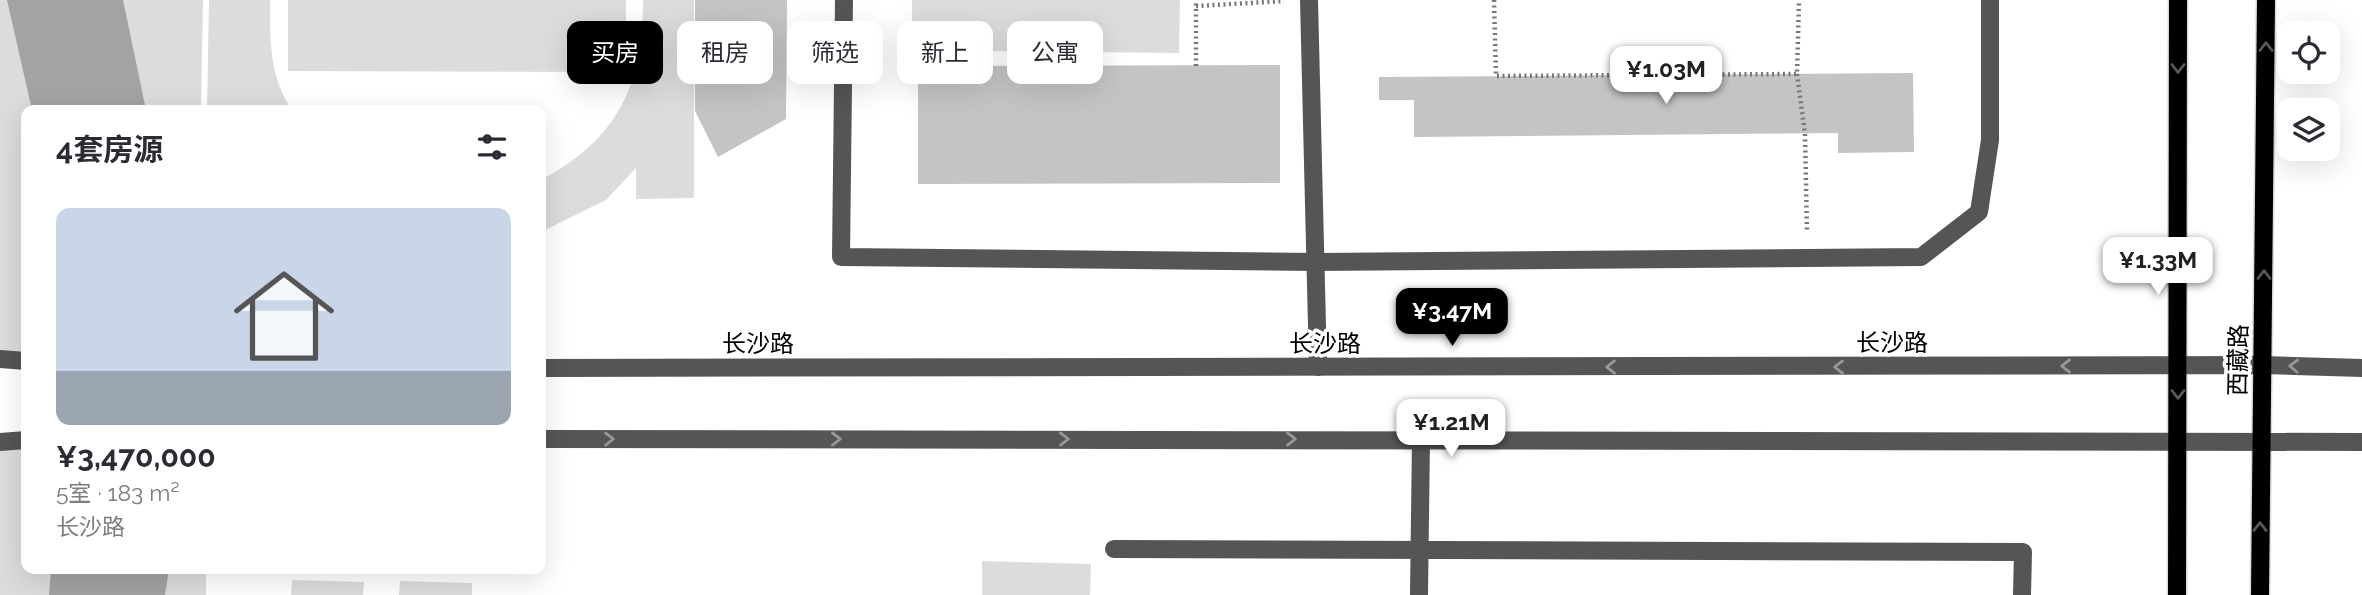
<!DOCTYPE html>
<html lang="zh">
<meta charset="utf-8">
<style>
:root{--surface:#fff;--page:#f2f2f3;--text:#2b2b33;--muted:#7c7c81;--accent:#000}
body{margin:0;font-family:Raleway,"Noto Sans SC",sans-serif;background:var(--page);color:var(--text);height:100vh;display:flex;flex-direction:column;font-size:26px;white-space:nowrap}
*{box-sizing:border-box;margin:0}
p{font-size:23px;color:var(--muted)}
.icon{flex:none;width:38px;height:38px;fill:none;stroke:currentColor;stroke-width:2;stroke-linecap:round;stroke-linejoin:round}
.map{position:relative;flex:1;overflow:hidden}
.details{position:absolute;left:21px;top:105px;width:525px;height:469px;display:flex;flex-direction:column;background:var(--surface);border-radius:14px;box-shadow:0 7px 28px #0002}
.details>*{flex:none}
.banner{position:absolute;left:567px;top:21px;width:665px;height:63px;display:flex;gap:14px}
.buttons{position:absolute;left:2277px;top:21px;display:grid;gap:14px}
.buttons a{display:grid;place-items:center;width:63px;height:63px;border-radius:14px;background:var(--surface);box-shadow:0 7px 28px #0002;font-size:35px}
.price{position:absolute;translate:-50% -60px;padding:0 16px;border-radius:14px;background:#fff;color:#222;font-size:23px;line-height:46px;filter:drop-shadow(0 2px 4px #0008)}
.price::after{content:'';position:absolute;left:50%;top:42px;width:21px;height:16px;margin-left:-10px;background:inherit;clip-path:polygon(0 0,100% 0,50% 100%)}
.price.active{background:var(--accent);color:#fff}
ul{padding:0;list-style:none}
li{display:grid;align-content:center;gap:14px;height:371px;padding:0 35px}
li span{display:grid;place-items:center;height:217px;border-radius:14px;color:#555}
li>.icon{margin-inline-start:auto}
span .icon{width:126px;height:126px;fill:#fffc;stroke-width:1}
li b{font-size:30px}
h2{display:flex;justify-content:space-between;align-items:center;height:84px;padding:0 35px;font-size:30px}
.chip{padding:0 24px;border-radius:14px;background:var(--surface);box-shadow:0 7px 28px #0002;font-size:24px;line-height:63px}
.chip.active{background:var(--accent);color:#fff}
.map>svg:first-child{display:block}
.green{fill:#dcdcdc}
.water{fill:#a3a3a3}
.building{fill:#c4c4c4}
.lines{fill:none;stroke-linecap:round;stroke-linejoin:round}
.major-casing{stroke:#dbdbdb;stroke-width:21}
.path{stroke:#777;stroke-width:4.5;stroke-dasharray:2 3.5;stroke-linecap:butt}
.minor{stroke:#555;stroke-width:18}
.major{stroke:#000;stroke-width:18}
.oneway{stroke:#595959}
.oneway2{stroke:#999}
.labels{text-anchor:middle;dominant-baseline:central;stroke-width:7;stroke-linejoin:round;paint-order:stroke}
.street-label{font-size:24px;fill:#000;stroke:#fff}
</style>
<div class="map">
<svg width="2362" height="595" viewBox="0 0 2362 595">
<rect width="100%" height="100%" fill="#fff"/>
<g class="green">
<polygon points="0,0 203,0 201,110 26,110 26,361 0,359"/>
<path d="M209,0H270C270,40 269,76 292,110H207Z"/>
<polygon points="288,0 626,0 626,72 288,71"/>
<path d="M643,0H694V198L636,199V168L606,200L541,232V180C618,139 643,85 643,0Z"/>
<polygon points="912,0 1180,0 1179,53 912,50"/>
<polygon points="26,440 26,569 206,569 206,595 0,595 0,442"/>
<polygon points="982,561 1091,564 1090,595 982,595"/>
<polygon points="292,580 364,582 363,595 291,595"/>
<polygon points="400,581 472,583 472,595 399,595"/>
</g>
<g class="water">
<polygon points="7,0 123,0 146,110 32,110"/>
<polygon points="51,569 169,569 165,595 49,595"/>
</g>
<g class="building">
<polygon points="695,0 787,0 786,119 718,157 695,111"/>
<polygon points="1280,65 1280,183 918,184 918,66"/>
<polygon points="1913,73 1914,152 1838,153 1838,133 1414,137 1414,100 1379,100 1379,77"/>
</g>
<g class="lines">
<g class="major-casing">
<g id="major">
<polyline points="2177,595 2178,0"/>
<polyline points="2260,595 2266,0"/>
</g>
</g>
<g class="path">
<polyline points="1494,0 1496,76 1797,74 1799,0"/>
<polyline points="1196,6 1284,1"/>
<polyline points="1196,66 1196,0"/>
<polyline points="1797,74 1805,134 1807,233"/>
</g>
<g class="minor">
<polyline points="844,0 841,257 1316,262 1921,257 1979,212 1990,140 1990,0"/>
<polyline points="1309,0 1318,367"/>
<polyline points="0,359 26,361"/>
<polyline points="541,368 2263,365 2362,368"/>
<polyline points="541,439 2362,442"/>
<polyline points="0,442 26,440"/>
<polyline points="1114,549 2023,552 2022,595"/>
<polyline points="1419,595 1421,439"/>
</g>
<use href="#major" class="major"/>
</g>
<defs><path id="oneway-chevron" d="M-2-3.5L2.5 0L-2 3.5" fill="none" stroke-width="1.6" stroke-linecap="round" stroke-linejoin="round" transform="scale(1.75)"/></defs>
<g class="oneway">
<use href="#oneway-chevron" transform="translate(2266 47) rotate(-90)"/>
<use href="#oneway-chevron" transform="translate(2178 68) rotate(90)"/>
<use href="#oneway-chevron" transform="translate(2264 275) rotate(-90)"/>
<use href="#oneway-chevron" transform="translate(2178 394) rotate(90)"/>
<use href="#oneway-chevron" transform="translate(2260 527) rotate(-90)"/>
</g>
<g class="oneway2">
<use href="#oneway-chevron" transform="translate(2066 366) rotate(180)"/>
<use href="#oneway-chevron" transform="translate(2294 366) rotate(-178)"/>
<use href="#oneway-chevron" transform="translate(1611 367) rotate(180)"/>
<use href="#oneway-chevron" transform="translate(1839 367) rotate(180)"/>
<use href="#oneway-chevron" transform="translate(609 439)"/>
<use href="#oneway-chevron" transform="translate(836 439)"/>
<use href="#oneway-chevron" transform="translate(1064 439)"/>
<use href="#oneway-chevron" transform="translate(1291 439)"/>
</g>
<g class="labels">
<g class="street-label">
<text x="1892" y="342">长沙路</text>
<text x="758" y="343">长沙路</text>
<text x="1325" y="343">长沙路</text>
<text transform="translate(2238 360) rotate(-89)">西藏路</text>
</g>
</g>
</svg>
<div class="buttons">
<a><svg class="icon" aria-label="locate" viewBox="0 0 24 24"><circle cx="12" cy="12" r="6"/><path d="M12 2v4M12 18v4M2 12h4M18 12h4"/></svg></a>
<a><svg class="icon" aria-label="layers" viewBox="0 0 24 24"><path d="M12 4l9 5-9 5-9-5zM3 14l9 5 9-5"/></svg></a>
</div>
<b class="price" style="left:1666px;top:106px">¥1.03M</b>
<b class="price" style="left:2158px;top:297px">¥1.33M</b>
<b class="price active" style="left:1452px;top:348px">¥3.47M</b>
<b class="price" style="left:1451px;top:459px">¥1.21M</b>
<div class="banner">
<a class="chip active">买房</a>
<a class="chip">租房</a>
<a class="chip">筛选</a>
<a class="chip">新上</a>
<a class="chip">公寓</a>
</div>
<section class="details">
<h2>4套房源<svg class="icon" aria-label="filters" viewBox="0 0 24 24"><path d="M4 7h16M4 17h16"/><circle cx="9" cy="7" r="2"/><circle cx="15" cy="17" r="2"/></svg></h2>
<ul>
<li><span style="background:linear-gradient(#c9d6e8 75%,#9aa5b1 0)"><svg class="icon" aria-label="home" viewBox="0 0 24 24"><path d="M3 11l9-7 9 7M6 9v11h12V9"/></svg></span><div><b>¥3,470,000</b><p>5室 · 183 m²</p><p>长沙路</p></div></li>
</ul>
</section>
</div>
